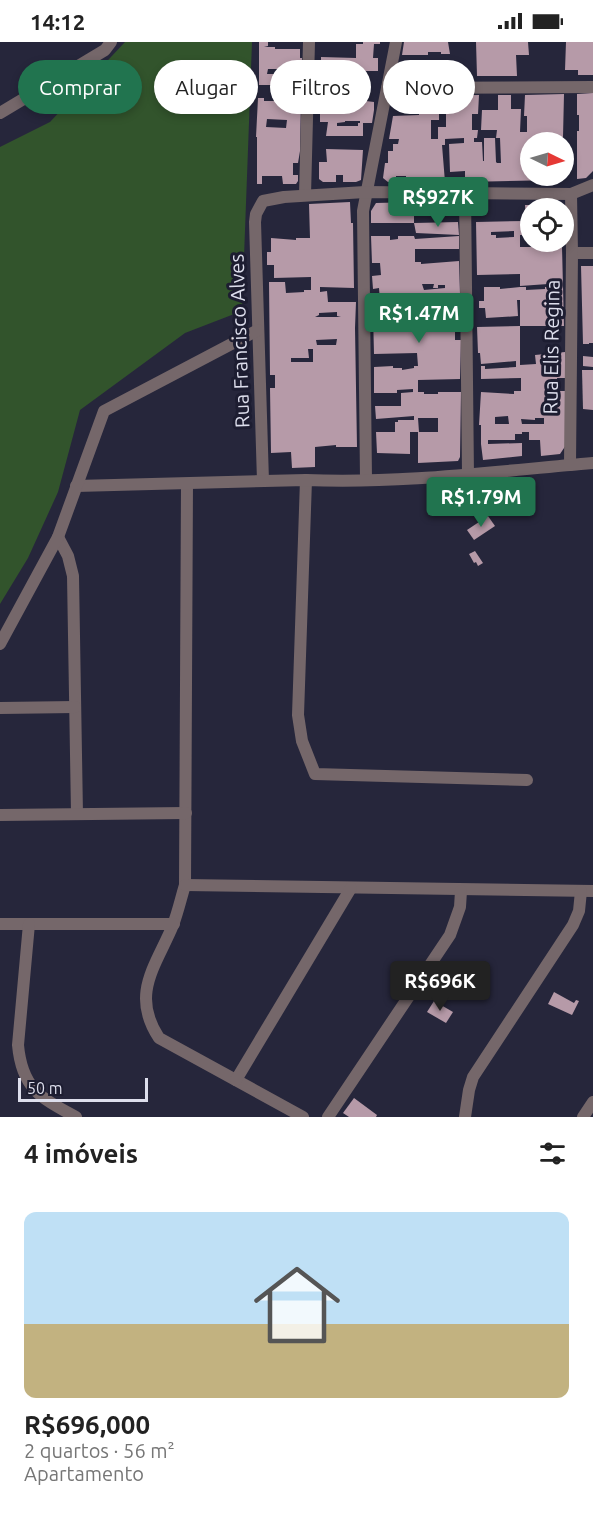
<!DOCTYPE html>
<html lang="pt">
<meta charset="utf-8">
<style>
:root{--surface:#fff;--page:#f2f2f2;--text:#222;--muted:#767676;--accent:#21744f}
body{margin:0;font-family:Ubuntu,sans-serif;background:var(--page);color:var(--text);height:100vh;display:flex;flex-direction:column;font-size:22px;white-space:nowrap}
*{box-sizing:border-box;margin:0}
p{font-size:20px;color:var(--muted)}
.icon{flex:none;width:33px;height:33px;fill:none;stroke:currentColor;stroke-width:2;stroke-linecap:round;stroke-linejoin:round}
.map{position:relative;height:1075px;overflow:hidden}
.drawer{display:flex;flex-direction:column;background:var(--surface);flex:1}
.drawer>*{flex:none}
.top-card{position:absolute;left:18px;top:18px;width:558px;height:54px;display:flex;gap:12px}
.needle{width:39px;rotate:95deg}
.tools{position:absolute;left:520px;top:90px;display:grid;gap:12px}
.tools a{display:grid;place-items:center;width:54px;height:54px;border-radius:50%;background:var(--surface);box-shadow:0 3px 9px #0003;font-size:30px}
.scale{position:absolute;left:18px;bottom:15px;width:130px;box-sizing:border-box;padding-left:6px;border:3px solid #dddeec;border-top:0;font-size:16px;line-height:21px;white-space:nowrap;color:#dddeec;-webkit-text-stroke:4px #1d1d31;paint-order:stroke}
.price{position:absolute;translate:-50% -51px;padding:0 14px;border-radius:6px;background:var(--accent);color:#fff;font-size:20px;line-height:39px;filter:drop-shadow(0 2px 3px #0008)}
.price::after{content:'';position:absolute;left:50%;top:36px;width:18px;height:14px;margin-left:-9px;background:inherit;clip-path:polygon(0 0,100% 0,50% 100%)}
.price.active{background:#222;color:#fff}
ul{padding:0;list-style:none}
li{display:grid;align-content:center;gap:12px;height:318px;padding:0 24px}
li span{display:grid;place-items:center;height:186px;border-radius:12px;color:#555}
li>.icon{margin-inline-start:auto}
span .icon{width:108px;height:108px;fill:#fffc;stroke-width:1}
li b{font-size:26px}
h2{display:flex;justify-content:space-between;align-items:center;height:72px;padding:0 24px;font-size:26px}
.pill{padding:0 21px;border-radius:27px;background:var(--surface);box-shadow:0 3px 9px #0003;font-size:21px;line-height:54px}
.pill.active{background:var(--accent);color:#fff}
.status{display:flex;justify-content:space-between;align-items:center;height:42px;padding:0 30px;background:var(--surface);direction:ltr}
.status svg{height:16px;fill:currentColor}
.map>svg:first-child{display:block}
.green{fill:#32542c}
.building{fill:#b69aa8;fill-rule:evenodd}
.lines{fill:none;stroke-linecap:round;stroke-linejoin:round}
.minor{stroke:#75676a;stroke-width:12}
.labels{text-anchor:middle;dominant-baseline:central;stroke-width:6;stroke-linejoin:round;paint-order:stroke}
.street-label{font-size:20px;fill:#dddeec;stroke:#1d1d31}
</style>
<div class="status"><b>14:12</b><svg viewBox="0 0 49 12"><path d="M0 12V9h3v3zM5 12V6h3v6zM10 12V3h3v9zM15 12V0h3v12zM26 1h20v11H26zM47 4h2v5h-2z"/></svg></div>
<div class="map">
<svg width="593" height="1075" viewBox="0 0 593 1075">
<rect width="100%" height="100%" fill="#26263b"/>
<polygon class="green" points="125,0 252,0 242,269 185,291 80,368 58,450 28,516 0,562 0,105 50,80"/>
<g class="building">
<path d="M259,0H268V4L264,5H275V7H300V16H302L301,43H259ZM268,27H287V32H267Z"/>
<polygon points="363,0 380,0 380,2 374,2 373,16 378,16 378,29 321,29 321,15 356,16 356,2 363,2"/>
<polygon points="404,0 448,0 450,12 441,12 441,10 428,10 428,13 402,13"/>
<polygon points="476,0 528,0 529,13 516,13 517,34 477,34"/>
<polygon points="566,0 593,0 593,33 578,33 578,28 565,28"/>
<path d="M328,41H369V55H366V59L374,60V68L372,81H363V94H326L328,80H320V70L321,55H328ZM345,79H360V81H358V84H337V81L345,80Z"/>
<polygon points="593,51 593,129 586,136 577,137 577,89 579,89 579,73 577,73 577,52"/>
<path d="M564,52L563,95H553V100H531V134H556L557,138L465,140V129L450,130L449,102L464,101V96L445,97V103H442L445,140H406V134H396V140H388L383,136L385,121H388V109H393V102H398L399,97H389L393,74L419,73V54L479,53L478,72H472V88H478L477,96H474V100H482L483,119H484V96H495L496,120L497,121H501L500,96H496L497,88H481L482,68H498V53H511V67H521L520,90H527V74H524L525,53ZM439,63L446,64V85H438V97H431V78H439Z"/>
<path d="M258,56H264V59H287V56H301L300,109L298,121H293V133H298V139L296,142H283L282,134H262V142H257V95H256ZM267,77L287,78L286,86L266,85Z"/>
<polygon points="326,107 363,108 361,138 356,140 343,140 343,133 336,133 336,140 323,140 319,137 319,120 327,120"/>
<path d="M554,157L555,166H531V193H520V205H562L564,284H520V323L536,322L535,313L565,310V336H557L558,349H565L566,403L560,412L541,414L540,398H529V390H522V392H515V398H488V402L522,401V414L483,418L481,402V383H479L481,350L514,352V349H521V336L481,337V324H485V327L516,325V319L481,322L480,311H478L477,285L520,284V258H517L518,274L486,276L485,266H479V259H484V245H500V247L520,245H526V248L545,247V245H548V242L520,244V232L477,233L476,180L526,179L525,163H539V158ZM514,189V195L496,196V193H491V190ZM508,374L509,382H495V375ZM535,376H544V382H522L521,377L535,378Z"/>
<path d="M350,160L351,181H353L354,246L320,245V250L327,249L328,260H356L355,286L357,405H336V403L315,405V425L292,426L291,410L271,411L270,346H275V333H270L269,240H285L286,251L304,250V248H311V235L274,236V223H267V210H271V196L296,198V196H310L309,162ZM337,270V274L341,275H315L319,273V271ZM337,297L336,303H317L316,298ZM308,307H313V320H291V316H309Z"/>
<polygon points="414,160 414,181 371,181 371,169 376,161"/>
<polygon points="458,180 459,193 416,191 414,181"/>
<path d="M371,194H390V198L398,197V194H414L415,197L459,194V207H415V220H421V222L459,219L461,285H455V298H461L460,337L418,338V350H424V352H438V350H461L460,415L458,419L418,421V390H438V376H418L419,390H410V412L377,411L376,390H395V380H398V378H414V374L376,377L375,364H401V351L413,350V347L397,348V351H374V325L393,324V326H402V328L414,326V324H418L417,311L374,312L373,272L411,274V272H398L397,259H380L379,246L373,247L372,234L381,233L380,221H372ZM422,242H434L433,246H438V243H445V246L424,248Z"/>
<polygon points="581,224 593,224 593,301 589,301 589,302 583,302"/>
<polygon points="583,314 593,315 593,325 583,324"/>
<polygon points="582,328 593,328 593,368 583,367"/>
<polygon points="488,474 495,484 474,498 467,488"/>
<polygon points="475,509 483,521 478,524 476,520 474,521 469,512"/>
<polygon points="554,950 574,961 576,958 579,959 572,973 548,962"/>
<polygon points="434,959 453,970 446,981 427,970"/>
<polygon points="354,1056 377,1073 376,1075 349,1075 343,1071"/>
</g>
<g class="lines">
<g class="minor">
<polyline points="387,46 593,45"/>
<polyline points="0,71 105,8 111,0"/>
<polyline points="465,150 468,433"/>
<polyline points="305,153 309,0"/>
<polyline points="572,211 593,211"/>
<polyline points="570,423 572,211 571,152"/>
<polyline points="366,437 363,169 396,0"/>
<polyline points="306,438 298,673 302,699 315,732 527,738"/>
<polyline points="263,439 255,180 256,172 263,159 284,155 365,150 571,152 593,143"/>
<path d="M187,442L185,843C181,856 178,870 173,883C156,924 130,952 159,996L303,1075"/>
<path d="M76,444L306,438C402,442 498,429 593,421"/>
<polyline points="58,495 68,514 73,534 77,772"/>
<polyline points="0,602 58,495 104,369 258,288"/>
<polyline points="0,666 75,665"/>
<polyline points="0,773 186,771"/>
<polyline points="185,843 593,849"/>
<polyline points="0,882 174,882"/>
<path d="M29,882L18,1003C22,1047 41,1056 76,1075"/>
<polyline points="236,1038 351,846"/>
<polyline points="328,1075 450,893 460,865 461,849"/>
<polyline points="465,1075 469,1048 473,1035 573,883 579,869 581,849"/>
<polyline points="583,1075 593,1060"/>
</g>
</g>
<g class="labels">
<g class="street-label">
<text transform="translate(239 299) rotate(-92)">Rua Francisco Alves</text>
<text transform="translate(551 305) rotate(-89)">Rua Elis Regina</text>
</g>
</g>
</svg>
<div class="tools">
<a><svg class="needle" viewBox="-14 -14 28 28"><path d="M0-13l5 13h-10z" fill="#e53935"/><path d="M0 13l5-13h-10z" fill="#767676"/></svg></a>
<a><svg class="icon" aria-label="locate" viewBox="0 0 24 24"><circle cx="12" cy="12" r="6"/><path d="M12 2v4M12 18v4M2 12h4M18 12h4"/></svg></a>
</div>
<div class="scale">50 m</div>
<b class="price" style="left:438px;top:186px">R$927K</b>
<b class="price" style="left:419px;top:302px">R$1.47M</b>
<b class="price" style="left:481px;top:486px">R$1.79M</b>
<b class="price active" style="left:440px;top:970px">R$696K</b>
<div class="top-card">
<a class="pill active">Comprar</a>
<a class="pill">Alugar</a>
<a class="pill">Filtros</a>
<a class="pill">Novo</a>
</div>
</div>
<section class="drawer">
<h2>4 imóveis<svg class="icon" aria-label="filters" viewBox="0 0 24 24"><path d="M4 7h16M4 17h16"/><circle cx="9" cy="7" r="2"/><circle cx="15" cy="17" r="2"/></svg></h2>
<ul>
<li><span style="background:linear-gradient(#bfe0f5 60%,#c2b280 0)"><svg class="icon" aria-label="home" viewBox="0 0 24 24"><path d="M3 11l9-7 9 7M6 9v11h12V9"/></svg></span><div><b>R$696,000</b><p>2 quartos · 56 m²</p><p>Apartamento</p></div></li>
</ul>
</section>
